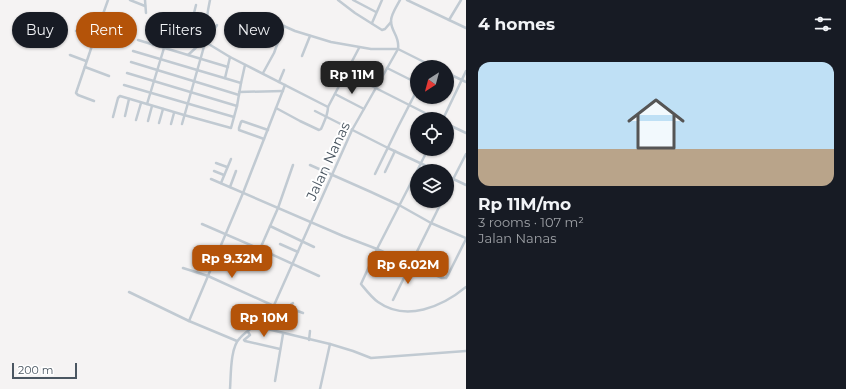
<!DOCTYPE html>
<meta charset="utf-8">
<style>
:root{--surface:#171b24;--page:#20242c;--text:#f1f3f6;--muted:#9ea1a6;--accent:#b45309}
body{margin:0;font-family:Montserrat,sans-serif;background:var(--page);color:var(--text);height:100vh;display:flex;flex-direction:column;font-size:15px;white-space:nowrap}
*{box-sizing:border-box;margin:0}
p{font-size:13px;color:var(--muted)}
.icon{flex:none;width:22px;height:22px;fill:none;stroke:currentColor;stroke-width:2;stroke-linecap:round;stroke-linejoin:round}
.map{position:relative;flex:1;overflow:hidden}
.side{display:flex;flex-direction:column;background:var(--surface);width:380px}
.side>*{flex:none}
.top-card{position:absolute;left:12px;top:12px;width:380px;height:36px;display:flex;gap:8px}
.needle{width:26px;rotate:216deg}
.fabs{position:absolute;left:410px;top:60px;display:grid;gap:8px}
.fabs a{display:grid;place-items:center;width:44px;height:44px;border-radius:50%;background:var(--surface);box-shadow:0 1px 3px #0004;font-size:20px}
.scale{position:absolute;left:12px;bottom:10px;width:65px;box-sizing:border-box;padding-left:4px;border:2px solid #4a5661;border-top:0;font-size:11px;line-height:14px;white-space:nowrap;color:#4a5661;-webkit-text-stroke:3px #fff;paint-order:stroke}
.price{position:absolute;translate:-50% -34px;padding:0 9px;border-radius:8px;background:var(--accent);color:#fff;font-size:13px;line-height:26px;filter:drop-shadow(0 1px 2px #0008)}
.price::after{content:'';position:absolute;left:50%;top:24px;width:12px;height:9px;margin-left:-6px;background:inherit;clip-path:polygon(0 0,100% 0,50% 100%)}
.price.selected{background:#222;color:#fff}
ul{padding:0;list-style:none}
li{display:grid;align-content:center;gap:8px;height:212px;padding:0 12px}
li span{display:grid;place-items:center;height:124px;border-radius:12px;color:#555}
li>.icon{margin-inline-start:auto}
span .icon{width:72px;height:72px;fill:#fffc;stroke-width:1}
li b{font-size:17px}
h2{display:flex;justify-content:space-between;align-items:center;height:48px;padding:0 12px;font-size:17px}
.pill{padding:0 14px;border-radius:18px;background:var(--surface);box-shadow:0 1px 3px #0004;font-size:14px;line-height:36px}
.pill.selected{background:var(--accent);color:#fff}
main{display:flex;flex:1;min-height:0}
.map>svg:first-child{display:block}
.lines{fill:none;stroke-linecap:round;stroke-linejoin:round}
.street{stroke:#c1cad2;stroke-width:2.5}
.labels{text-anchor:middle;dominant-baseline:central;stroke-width:4;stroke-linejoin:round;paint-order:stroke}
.street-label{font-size:14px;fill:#4a5661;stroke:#fff}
</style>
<main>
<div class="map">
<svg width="466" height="389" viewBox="0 0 466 389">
<rect width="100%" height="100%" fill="#f5f3f3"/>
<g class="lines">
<g class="street">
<polyline points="108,0 98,28 124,38"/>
<polyline points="130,0 145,6"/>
<polyline points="145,0 146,13"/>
<polyline points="338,0 355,13 382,30 385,29 391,22"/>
<polyline points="353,0 376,12"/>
<polyline points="407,0 466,28"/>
<polyline points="196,5 193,17 206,20"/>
<polyline points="103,16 134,27"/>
<polyline points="85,20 99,26"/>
<polyline points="449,20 461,0"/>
<polyline points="277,23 295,31 331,42 371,49 398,49 434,67"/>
<polyline points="372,23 382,0"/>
<polyline points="205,26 213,31"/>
<polyline points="76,31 95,37"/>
<polyline points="163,32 191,41"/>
<polyline points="187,39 193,17"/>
<polyline points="138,40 228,67"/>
<path d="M206,40C205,26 207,14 210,0"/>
<polyline points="207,41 217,25"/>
<path d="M207,43L230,57L326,106L328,107C328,115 324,122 321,129L319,130L300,121L276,108"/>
<polyline points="153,45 159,26"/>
<polyline points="70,55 86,61"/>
<polyline points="188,55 201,43 204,41"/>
<polyline points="302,56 310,36"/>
<polyline points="131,62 239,95"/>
<polyline points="332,66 437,119"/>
<polyline points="85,67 109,76"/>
<polyline points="387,68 417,83"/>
<polyline points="127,73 237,106"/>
<polyline points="263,73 274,53 284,26"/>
<polyline points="447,73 466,82"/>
<polyline points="225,78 230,57"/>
<polyline points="279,82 284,70"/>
<polyline points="241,83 245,65"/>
<polyline points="124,85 234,117"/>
<polyline points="239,92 283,91"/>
<polyline points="335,94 364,109"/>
<polyline points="94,101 78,95 76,93 98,28"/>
<polyline points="147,104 164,48"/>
<polyline points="328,107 359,48"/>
<polyline points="315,111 388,148 437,171"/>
<polyline points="125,116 129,99"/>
<polyline points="113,117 118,98 120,96 184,115 231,128 237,106 241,83 133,51"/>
<polyline points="443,119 466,71"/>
<polyline points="136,120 141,103"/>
<polyline points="148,121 152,106"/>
<polyline points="159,123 163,109"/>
<polyline points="171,124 174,113"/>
<polyline points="182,124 205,43"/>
<polyline points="447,124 466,133"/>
<polyline points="264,139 239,130 239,128 241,122 242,121 268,130"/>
<polyline points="216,163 227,167"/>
<polyline points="310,165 371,192 399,205 431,223 466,238"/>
<polyline points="214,171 224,175"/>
<path d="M417,171L377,249L361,284C366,290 371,297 378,302C406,322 442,307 466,287"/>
<polyline points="417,171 428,149"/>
<polyline points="385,172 395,151"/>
<polyline points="375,174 398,127 417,90"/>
<polyline points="447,176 466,185"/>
<polyline points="211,179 343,236 377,249 442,278 446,278 448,275 466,239"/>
<polyline points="221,183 231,159"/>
<polyline points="230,187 236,171"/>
<polyline points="447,191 466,154"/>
<polyline points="202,224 260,249 319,276"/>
<polyline points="270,226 314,247"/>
<polyline points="280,244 298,252"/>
<polyline points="260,249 278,208 293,165"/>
<polyline points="183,268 208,276 274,306"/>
<polyline points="129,292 189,321 237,341"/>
<polyline points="393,300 442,201"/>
<polyline points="288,307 293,303"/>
<polyline points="189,321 243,193 285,85"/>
<polyline points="258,324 260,327 263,328 330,344 353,351 371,358 466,351"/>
<polyline points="261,328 267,322 287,307 303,313"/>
<polyline points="248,332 250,335 244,340 245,341 280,349"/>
<polyline points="309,340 310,331"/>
<polyline points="275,381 283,334"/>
<path d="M230,389C231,376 230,347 240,338C249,328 262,323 271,312L352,130L398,49C400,36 391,32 391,21C391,14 397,6 400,0"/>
<polyline points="320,389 330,344"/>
</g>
</g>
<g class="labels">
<g class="street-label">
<text transform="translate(328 161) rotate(-65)">Jalan Nanas</text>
</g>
</g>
</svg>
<div class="fabs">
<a><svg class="needle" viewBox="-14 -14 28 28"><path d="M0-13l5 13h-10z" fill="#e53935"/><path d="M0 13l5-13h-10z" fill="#9ea1a6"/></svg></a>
<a><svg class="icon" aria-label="locate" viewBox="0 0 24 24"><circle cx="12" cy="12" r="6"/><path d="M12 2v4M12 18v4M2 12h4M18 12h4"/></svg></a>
<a><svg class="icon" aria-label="layers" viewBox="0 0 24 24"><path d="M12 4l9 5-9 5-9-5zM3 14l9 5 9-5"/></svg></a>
</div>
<div class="scale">200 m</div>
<b class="price selected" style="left:352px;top:95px">Rp 11M</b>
<b class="price" style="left:232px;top:279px">Rp 9.32M</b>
<b class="price" style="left:408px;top:285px">Rp 6.02M</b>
<b class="price" style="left:264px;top:338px">Rp 10M</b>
<div class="top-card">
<a class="pill">Buy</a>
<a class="pill selected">Rent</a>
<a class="pill">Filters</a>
<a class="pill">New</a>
</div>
</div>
<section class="side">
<h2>4 homes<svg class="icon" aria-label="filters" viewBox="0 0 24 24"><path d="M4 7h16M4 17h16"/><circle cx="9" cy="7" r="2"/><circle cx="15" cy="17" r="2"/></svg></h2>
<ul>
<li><span style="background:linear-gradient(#bfe0f5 70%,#b9a48a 0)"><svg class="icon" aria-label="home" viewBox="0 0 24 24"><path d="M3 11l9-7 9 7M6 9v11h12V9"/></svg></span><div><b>Rp 11M/mo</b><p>3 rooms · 107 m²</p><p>Jalan Nanas</p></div></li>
</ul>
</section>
</main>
